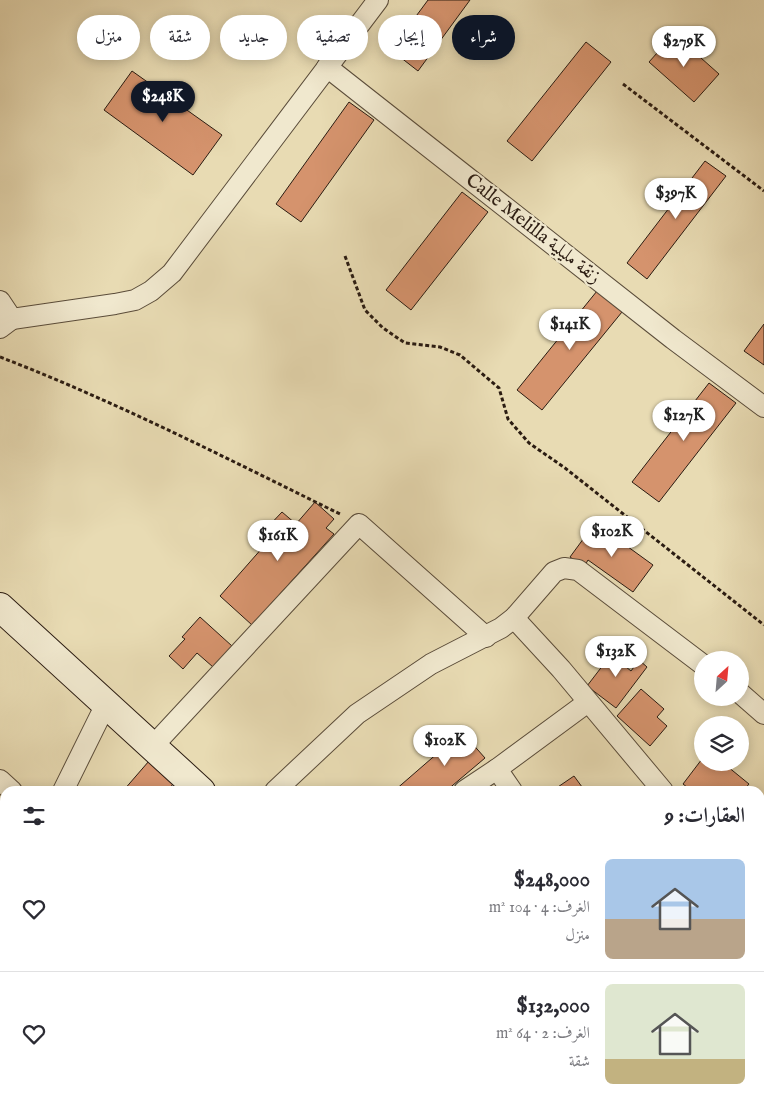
<!DOCTYPE html>
<html lang="ar">
<meta charset="utf-8">
<style>
:root{--surface:#fff;--page:#f2f2f3;--text:#2b2b33;--muted:#7c7c81;--line:#e1e1e2;--accent:#111827}
body{margin:0;font-family:"IM FELL English",Amiri,serif;background:var(--page);color:var(--text);direction:rtl;height:100vh;display:flex;flex-direction:column;font-size:19px;white-space:nowrap}
*{box-sizing:border-box;margin:0}
p{font-size:16px;color:var(--muted)}
.icon{flex:none;width:28px;height:28px;fill:none;stroke:currentColor;stroke-width:2;stroke-linecap:round;stroke-linejoin:round}
.map{position:relative;flex:1;overflow:hidden;direction:ltr}
.details{position:absolute;left:0px;top:786px;width:765px;height:321px;display:flex;flex-direction:column;background:var(--surface);border-radius:15px 15px 0 0;box-shadow:0 2px 12px #0003;direction:rtl}
.details>*{flex:none}
.banner{position:absolute;left:15px;top:15px;width:500px;height:45px;direction:rtl;display:flex;gap:10px}
.needle{width:32px;rotate:26deg}
.tools{position:absolute;left:694px;top:651px;display:grid;gap:10px}
.tools a{display:grid;place-items:center;width:55px;height:55px;border-radius:50%;background:var(--surface);box-shadow:0 2px 12px #0003;font-size:25px}
.price{position:absolute;translate:-50% -42px;padding:0 11px;border-radius:18px;background:#fff;color:#222;font-size:16px;line-height:32px;filter:drop-shadow(0 1px 2px #0008)}
.price::after{content:'';position:absolute;left:50%;top:30px;width:15px;height:11px;margin-left:-8px;background:inherit;clip-path:polygon(0 0,100% 0,50% 100%)}
.price.current{background:var(--accent);color:#fff}
ul{padding:0;list-style:none}
li{display:flex;align-items:center;gap:15px;height:125px;padding:0 20px}
li+li{border-top:1px solid var(--line)}
li span{display:grid;place-items:center;flex:none;width:140px;height:100px;border-radius:8px;color:#555}
li>.icon{margin-inline-start:auto}
span .icon{width:60px;height:60px;fill:#fffc;stroke-width:1}
li b{font-size:21px}
h2{display:flex;justify-content:space-between;align-items:center;height:60px;padding:0 20px;font-size:21px}
.tag{padding:0 18px;border-radius:22px;background:var(--surface);box-shadow:0 2px 12px #0003;font-size:18px;line-height:45px}
.tag.current{background:var(--accent);color:#fff}
.map>svg:first-child{display:block}
.building{fill:#d5936d;stroke:#2b1c12}
.lines{fill:none;stroke-linecap:round;stroke-linejoin:round}
.lane-casing{stroke:#5a4c3a;stroke-width:12}
.street-casing{stroke:#5a4c3a;stroke-width:22}
.secondary-casing{stroke:#2b1c12;stroke-width:30}
.path{stroke:#2b1c12;stroke-width:3;stroke-dasharray:4 2.5;stroke-linecap:butt}
.lane{stroke:#f0e8ce;stroke-width:10}
.street{stroke:#f0e8ce;stroke-width:20}
.secondary{stroke:#f0e8ce;stroke-width:28}
.labels{text-anchor:middle;dominant-baseline:central;stroke-width:4.5;stroke-linejoin:round;paint-order:stroke}
.street-label{font-size:19px;fill:#2b1c12;stroke:#f0e8ce}
</style>
<div class="map">
<svg width="764" height="1107" viewBox="0 0 764 1107">
<rect width="100%" height="100%" fill="#e8dbb3"/>
<filter id="stains"><feTurbulence type="fractalNoise" baseFrequency=".004" numOctaves="4"/><feColorMatrix values="0 0 0 0 .2 0 0 0 0 .09 0 0 0 0 .02 0 0 0 .5 -.17"/></filter>
<radialGradient id="worn" r=".72"><stop offset=".6" stop-color="#630" stop-opacity="0"/><stop offset="1" stop-color="#630" stop-opacity=".3"/></radialGradient>
<g class="building">
<polygon points="428,0 470,0 418,71 391,50"/>
<polygon points="674,34 719,74 694,102 649,62"/>
<polygon points="586,42 611,62 532,161 507,141"/>
<polygon points="132,71 222,135 193,175 104,110"/>
<polygon points="349,102 374,120 301,222 276,204"/>
<polygon points="705,161 726,176 647,279 627,263"/>
<polygon points="462,192 488,212 411,310 386,290"/>
<polygon points="597,291 622,312 542,410 517,390"/>
<polygon points="764,324 764,365 744,351"/>
<polygon points="709,383 736,403 659,502 632,482"/>
<polygon points="315,502 334,519 326,528 334,534 252,625 220,596 271,538 264,531 282,512 296,524"/>
<polygon points="595,523 653,565 633,592 588,560 584,567 570,557"/>
<polygon points="200,617 232,646 213,667 197,653 183,669 169,656 185,639 182,637"/>
<polygon points="620,643 629,650 620,662 631,671 639,660 647,667 616,708 587,686"/>
<polygon points="641,689 664,709 657,717 667,726 650,746 617,716"/>
<polygon points="462,732 485,758 446,791 394,791"/>
<polygon points="702,759 702,762 722,762 749,784 743,791 692,791 683,784"/>
<polygon points="149,761 174,783 167,791 123,791"/>
<polygon points="574,776 585,791 552,791"/>
<polygon points="760,801 764,805 764,846 760,850"/>
<polygon points="264,1102 294,1102 290,1107 269,1107"/>
<polygon points="367,1102 426,1102 431,1107 372,1107"/>
<polygon points="445,1102 496,1102 501,1107 450,1107"/>
</g>
<g class="lines">
<g class="lane-casing">
<polyline id="lane" points="341,1103 345,1107"/>
</g>
<g class="street-casing">
<g id="street">
<polyline points="327,67 673,339 764,407"/>
<polyline points="0,301 12,319 0,328"/>
<polyline points="12,319 115,304 135,300 151,291 172,273 378,0"/>
<polyline points="514,618 561,669 663,791"/>
<polyline points="740,693 764,714"/>
<polyline points="152,747 359,524 486,637"/>
<polyline points="497,769 512,791"/>
<polyline points="0,780 12,791"/>
<polyline points="63,791 106,704"/>
<polyline points="275,791 357,714 431,664 501,628 514,618 554,572 564,568 578,570 702,664"/>
<polyline points="464,791 497,769 588,702"/>
<polyline points="0,854 5,857"/>
<polyline points="760,905 764,910"/>
<polyline points="760,996 764,993"/>
<polyline points="598,1107 605,1102"/>
</g>
</g>
<g class="secondary-casing">
<g id="secondary">
<polyline points="0,607 201,791"/>
<polyline points="531,1102 536,1107"/>
</g>
</g>
<g class="path">
<polyline points="623,84 764,191"/>
<polyline points="345,256 365,310 383,328 405,343 440,347 460,355 499,388 508,419 529,443 565,468 764,625"/>
<path d="M0,357C117,402 230,460 342,515"/>
</g>
<use href="#lane" class="lane"/>
<use href="#street" class="street"/>
<use href="#secondary" class="secondary"/>
</g>
<g class="labels">
<g class="street-label">
<text transform="translate(533 229) rotate(38)">Calle Melilla زنقة مليلية</text>
</g>
</g>
<rect width="100%" height="100%" filter="url(#stains)"/>
<rect width="100%" height="100%" fill="url(#worn)"/>
</svg>
<div class="tools">
<a><svg class="needle" viewBox="-14 -14 28 28"><path d="M0-13l5 13h-10z" fill="#e53935"/><path d="M0 13l5-13h-10z" fill="#7c7c81"/></svg></a>
<a><svg class="icon" aria-label="layers" viewBox="0 0 24 24"><path d="M12 4l9 5-9 5-9-5zM3 14l9 5 9-5"/></svg></a>
</div>
<b class="price" style="left:684px;top:68px">$279K</b>
<b class="price current" style="left:163px;top:123px">$248K</b>
<b class="price" style="left:676px;top:220px">$397K</b>
<b class="price" style="left:570px;top:351px">$141K</b>
<b class="price" style="left:684px;top:442px">$127K</b>
<b class="price" style="left:612px;top:558px">$102K</b>
<b class="price" style="left:278px;top:562px">$161K</b>
<b class="price" style="left:616px;top:678px">$132K</b>
<b class="price" style="left:445px;top:767px">$102K</b>
<div class="banner">
<a class="tag current">شراء</a>
<a class="tag">إيجار</a>
<a class="tag">تصفية</a>
<a class="tag">جديد</a>
<a class="tag">شقة</a>
<a class="tag">منزل</a>
</div>
<section class="details">
<h2>العقارات: 9<svg class="icon" aria-label="filters" viewBox="0 0 24 24"><path d="M4 7h16M4 17h16"/><circle cx="9" cy="7" r="2"/><circle cx="15" cy="17" r="2"/></svg></h2>
<ul>
<li><span style="background:linear-gradient(#a9c7e8 60%,#b9a48a 0)"><svg class="icon" aria-label="home" viewBox="0 0 24 24"><path d="M3 11l9-7 9 7M6 9v11h12V9"/></svg></span><div><b>$248,000</b><p>الغرف: 4 · 104 m²</p><p>منزل</p></div><svg class="icon" aria-label="heart" viewBox="0 0 24 24"><path d="M12 20l-8-8c-3-5 5-10 8-4 3-6 11-1 8 4z"/></svg></li>
<li><span style="background:linear-gradient(#dfe7d0 75%,#c2b280 0)"><svg class="icon" aria-label="home" viewBox="0 0 24 24"><path d="M3 11l9-7 9 7M6 9v11h12V9"/></svg></span><div><b>$132,000</b><p>الغرف: 2 · 64 m²</p><p>شقة</p></div><svg class="icon" aria-label="heart" viewBox="0 0 24 24"><path d="M12 20l-8-8c-3-5 5-10 8-4 3-6 11-1 8 4z"/></svg></li>
</ul>
</section>
</div>
